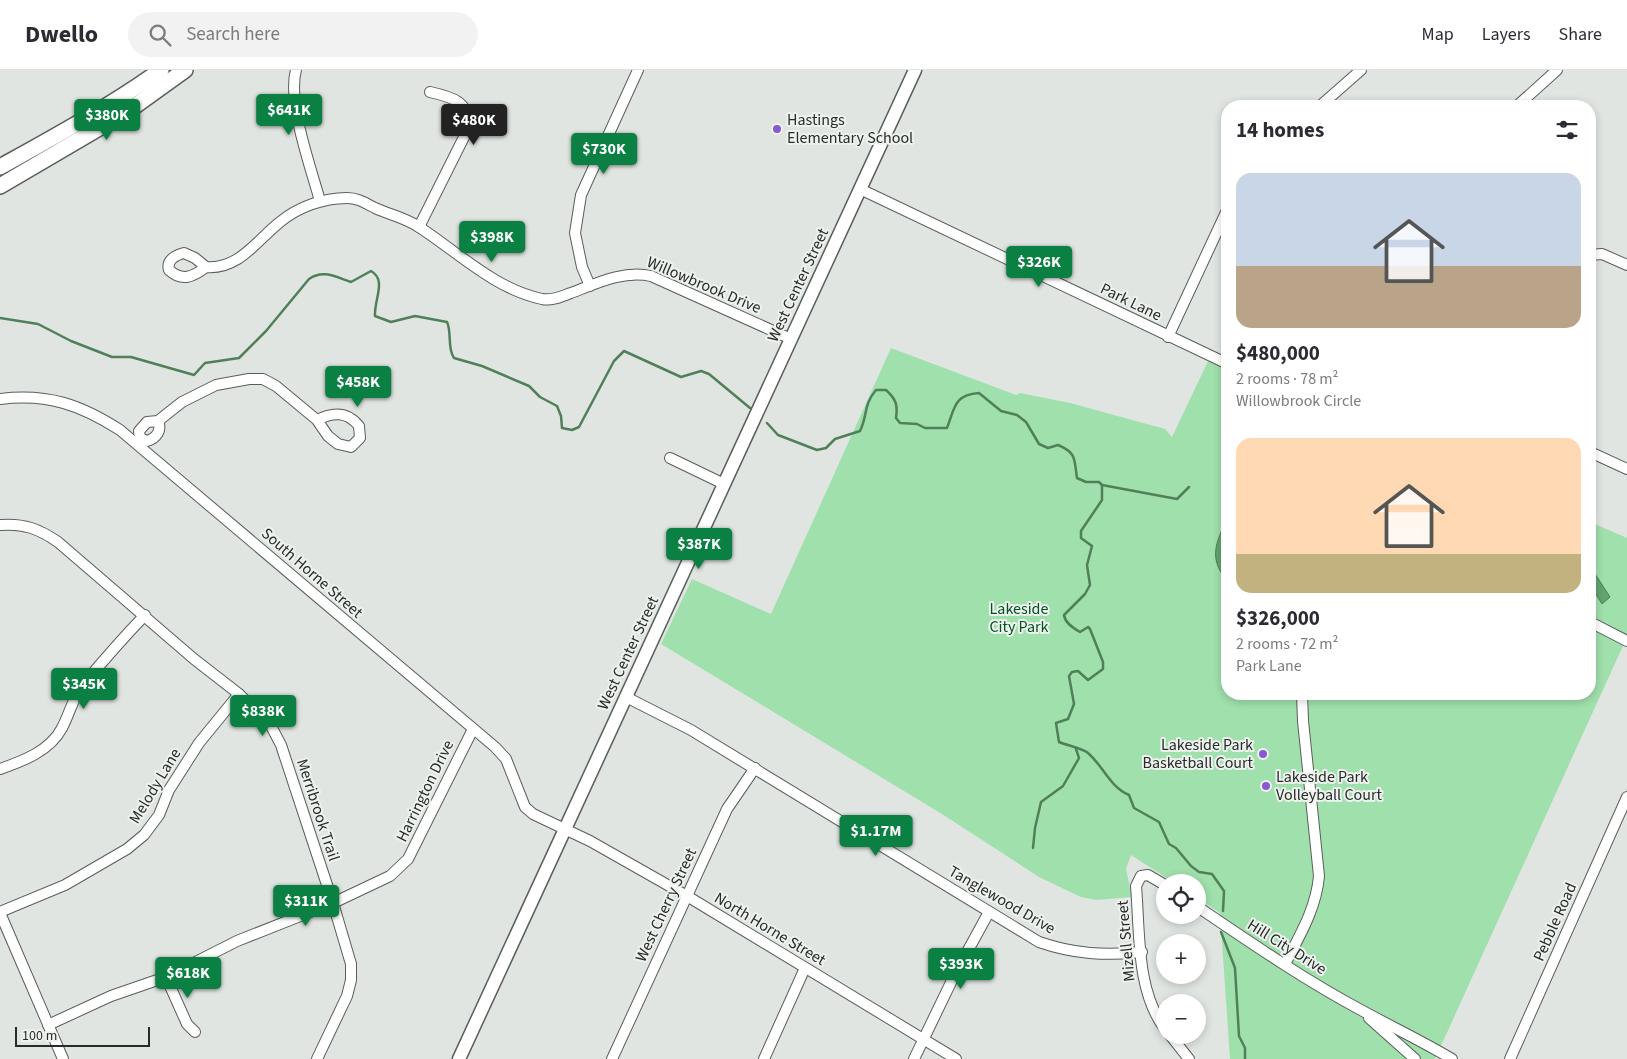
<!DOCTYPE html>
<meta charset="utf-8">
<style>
:root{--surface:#fff;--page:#f2f2f3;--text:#2b2b33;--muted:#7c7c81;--line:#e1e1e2;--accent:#0b8043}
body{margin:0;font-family:"Source Sans 3",sans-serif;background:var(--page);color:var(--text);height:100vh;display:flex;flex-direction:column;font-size:19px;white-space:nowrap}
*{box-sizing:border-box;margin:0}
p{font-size:16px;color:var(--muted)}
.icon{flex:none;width:28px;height:28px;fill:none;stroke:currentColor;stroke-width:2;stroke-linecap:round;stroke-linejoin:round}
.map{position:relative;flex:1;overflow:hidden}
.details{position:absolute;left:1221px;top:30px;width:375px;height:600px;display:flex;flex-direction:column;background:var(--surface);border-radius:20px;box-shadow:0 2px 8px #0003}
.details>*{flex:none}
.buttons{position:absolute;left:1156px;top:804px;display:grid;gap:10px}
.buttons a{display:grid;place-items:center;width:50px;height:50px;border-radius:50%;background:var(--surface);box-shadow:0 2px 8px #0003;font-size:25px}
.scale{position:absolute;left:15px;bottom:12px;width:135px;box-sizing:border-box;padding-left:5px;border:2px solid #292b29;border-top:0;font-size:14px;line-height:18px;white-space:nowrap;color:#292b29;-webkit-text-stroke:4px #edf2ee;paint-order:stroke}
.price{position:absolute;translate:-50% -42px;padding:0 11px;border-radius:5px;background:var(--accent);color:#fff;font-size:16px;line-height:32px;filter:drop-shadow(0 1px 2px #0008)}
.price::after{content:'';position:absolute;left:50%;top:30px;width:15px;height:11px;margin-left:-8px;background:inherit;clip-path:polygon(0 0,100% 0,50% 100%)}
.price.on{background:#222;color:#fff}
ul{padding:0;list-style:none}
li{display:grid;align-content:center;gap:10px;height:265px;padding:0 15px}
li span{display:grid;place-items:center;height:155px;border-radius:15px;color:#555}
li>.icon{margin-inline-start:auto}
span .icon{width:90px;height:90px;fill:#fffc;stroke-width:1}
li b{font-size:21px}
h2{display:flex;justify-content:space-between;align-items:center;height:60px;padding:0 15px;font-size:21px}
header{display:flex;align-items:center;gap:30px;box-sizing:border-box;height:70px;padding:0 25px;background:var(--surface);border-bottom:1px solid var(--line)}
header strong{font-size:24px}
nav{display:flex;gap:28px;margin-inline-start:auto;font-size:18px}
.search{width:350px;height:45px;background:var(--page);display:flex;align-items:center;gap:12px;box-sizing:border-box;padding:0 18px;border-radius:28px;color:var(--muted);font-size:19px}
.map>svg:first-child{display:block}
.green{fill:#a0e0ac}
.water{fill:#61a56f;stroke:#50805a}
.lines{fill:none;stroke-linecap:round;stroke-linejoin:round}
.stream{stroke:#50805a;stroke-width:2.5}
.minor-casing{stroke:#595e5a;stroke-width:12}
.tertiary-casing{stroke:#595e5a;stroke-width:15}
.secondary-casing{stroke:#595e5a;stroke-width:18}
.minor{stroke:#fff;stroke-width:10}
.tertiary{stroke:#fff;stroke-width:12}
.secondary{stroke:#fff;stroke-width:15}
.poi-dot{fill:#8a58d1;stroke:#edf2ee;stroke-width:2}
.labels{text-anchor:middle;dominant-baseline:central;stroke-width:4;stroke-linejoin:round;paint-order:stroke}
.poi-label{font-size:16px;fill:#292b29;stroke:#edf2ee;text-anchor:start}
.street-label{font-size:16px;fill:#292b29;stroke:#edf2ee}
.park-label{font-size:16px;fill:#005220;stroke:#edf2ee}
</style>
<header>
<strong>Dwello</strong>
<div class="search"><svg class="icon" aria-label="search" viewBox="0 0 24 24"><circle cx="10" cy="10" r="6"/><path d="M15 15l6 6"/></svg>Search here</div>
<nav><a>Map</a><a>Layers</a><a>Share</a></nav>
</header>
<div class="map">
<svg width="1627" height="989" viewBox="0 0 1627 989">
<rect width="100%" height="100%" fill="#e0e5e1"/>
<polygon class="green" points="891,278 1016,325 1020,323 1070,333 1165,359 1172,367 1209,289 1227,298 1228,624 1590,624 1590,452 1627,468 1627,567 1435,989 1230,989 1220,843 1198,828 1198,812 1173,812 1131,785 1126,799 1132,827 1096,830 1081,827 1039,807 942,744 661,574 692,509 771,544"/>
<g class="water">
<path d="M1227,448V511C1208,487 1216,474 1227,448Z"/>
<polygon points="1590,496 1610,527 1602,534 1590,515"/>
</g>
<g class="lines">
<g class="stream">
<path d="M0,248L38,254L71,271L112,287H131L194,305L205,293L239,288L266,261L309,209C323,199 336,207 351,212L371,201C387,210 374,229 375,246L391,252L415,246L447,252C452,262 447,279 454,288L482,296L529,316L540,327L557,336L561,346L562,358L572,360L579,357L614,291L624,281L681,307L701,301L709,304L750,338"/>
<path d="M767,353L778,365L817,380L826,378L835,369L860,361C868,345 863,335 876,320H886C896,329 898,335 896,348L900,353L917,354L925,358H947C955,337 954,325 979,323L1001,341L1017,345L1026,352L1039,374L1048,378L1058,375C1077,383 1074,389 1077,408L1086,412H1099L1102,415L1177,429L1189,417"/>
<polyline points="1224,396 1228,394"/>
<path d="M1102,415V430L1081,461V468L1092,476L1087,495L1090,515L1085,524L1064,545C1065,553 1073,558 1080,562L1088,557L1090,559L1103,592V599L1088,610L1078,601L1072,602L1069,606L1074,634L1068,649L1056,653L1059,672C1066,675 1084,679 1088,683C1104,697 1109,716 1129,725L1134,738L1159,752L1169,774L1176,778L1191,796L1199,802L1212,804L1224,821L1223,841"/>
<polyline points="1033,778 1035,758 1041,732 1063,716 1079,688 1076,679"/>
<polyline points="1221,862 1235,898 1239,966 1245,978 1245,989"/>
</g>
<g class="minor-casing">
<g id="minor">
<path d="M296,0C287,32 311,98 320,131"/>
<polyline points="1320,36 1361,0"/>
<polyline points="1517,36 1557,0"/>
<polyline points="860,119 1228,294"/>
<path d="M419,157L469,57C469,31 452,27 430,22"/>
<path d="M184,183L195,188L206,197C193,207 182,212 169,200C166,190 176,185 184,183Z"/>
<polyline points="1590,185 1602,184 1627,195"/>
<path d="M206,197C239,200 257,170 280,152C298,137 323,128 347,128C358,128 365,133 375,138C390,145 404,147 419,157C459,183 495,219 542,229C553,231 562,226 571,223C597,213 624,200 651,206L791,269"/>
<polyline points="590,216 582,197 575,163 581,125 638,0"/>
<polyline points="1168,267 1228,138"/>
<path d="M0,329C48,323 81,335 120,360L495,677L506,689L525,737L533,744L590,771L687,826L956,989"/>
<path d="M158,351C162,360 157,368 147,371L140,368L139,361L147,352L158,351L182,332L216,315L249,309H263L276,316L317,350L328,366L338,374L351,377L360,368L359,356C347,341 333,342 317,350"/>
<polyline points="1590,382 1627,399"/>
<polyline points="670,388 724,414"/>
<path d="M0,455C24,453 39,459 58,472L194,589L239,624L270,654L281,675L333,833L351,894V910L347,926L317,989"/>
<polyline points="1590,552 1627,571"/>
<path d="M626,627L691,660L1039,872C1074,884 1105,886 1142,882"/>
<path d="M0,699C23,691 50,681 62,658C69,645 73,628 82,616C102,592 123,568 145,545"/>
<path d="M1165,815L1148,805L1141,806L1136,816C1140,862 1136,921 1165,959"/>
<path d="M1198,837C1251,873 1305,910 1361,940C1392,957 1422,971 1452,989"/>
<polyline points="0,842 65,815 127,779 144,765 159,745 169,720 199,673 239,624"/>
<polyline points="0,843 63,989"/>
<path d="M1285,894C1300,865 1316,839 1319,806L1303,651L1302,624"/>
<polyline points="166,907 187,954 195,962"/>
<polyline points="1369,948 1415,989"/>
<polyline points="48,955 111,926 166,907 237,871 333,833 390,806 408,789 473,659"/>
<polyline points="1170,965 1189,989"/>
<polyline points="612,989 727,739 755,698"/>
<polyline points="764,989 805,898"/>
<polyline points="914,989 955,904 989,842"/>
<polyline points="1510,989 1627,727"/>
</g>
</g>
<g class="tertiary-casing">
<polyline id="tertiary" points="459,989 915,0"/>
</g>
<g class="secondary-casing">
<g id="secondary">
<path d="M0,97C54,67 111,36 161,0"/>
<polyline points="0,116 128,41 185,0"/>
</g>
</g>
<use href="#minor" class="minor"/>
<use href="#tertiary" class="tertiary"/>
<use href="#secondary" class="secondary"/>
</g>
<g class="poi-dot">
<circle cx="777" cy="59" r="5"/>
<circle cx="1263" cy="684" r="5"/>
<circle cx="1266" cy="716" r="5"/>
</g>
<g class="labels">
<g class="poi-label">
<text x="787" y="50">Hastings<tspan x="787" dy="18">Elementary School</tspan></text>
<text x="1253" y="675" text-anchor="end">Lakeside Park<tspan x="1253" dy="18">Basketball Court</tspan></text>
<text x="1276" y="707">Lakeside Park<tspan x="1276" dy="18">Volleyball Court</tspan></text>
</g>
<g class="street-label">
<text transform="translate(704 215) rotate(23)">Willowbrook Drive</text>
<text transform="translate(798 215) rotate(-65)">West Center Street</text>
<text transform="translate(1131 232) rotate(26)">Park Lane</text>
<text transform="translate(312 503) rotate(41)">South Horne Street</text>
<text transform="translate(628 583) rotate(-65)">West Center Street</text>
<text transform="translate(155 716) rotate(-59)">Melody Lane</text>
<text transform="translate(425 721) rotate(-64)">Harrington Drive</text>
<text transform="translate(318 740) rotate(72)">Merribrook Trail</text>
<text transform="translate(1002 830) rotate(30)">Tanglewood Drive</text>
<text transform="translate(666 835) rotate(-65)">West Cherry Street</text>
<text transform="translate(1555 852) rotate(-66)">Pebble Road</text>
<text transform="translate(770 859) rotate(31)">North Horne Street</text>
<text transform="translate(1126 871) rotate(-95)">Mizell Street</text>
<text transform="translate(1287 877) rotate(32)">Hill City Drive</text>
</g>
<g class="park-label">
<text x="1019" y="539">Lakeside<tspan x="1019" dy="18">City Park</tspan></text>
</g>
</g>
</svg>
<div class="buttons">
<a><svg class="icon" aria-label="locate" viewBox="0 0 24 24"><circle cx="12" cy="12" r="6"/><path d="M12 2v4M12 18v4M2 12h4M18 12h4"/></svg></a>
<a>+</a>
<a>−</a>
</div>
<div class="scale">100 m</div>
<b class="price" style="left:289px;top:66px">$641K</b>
<b class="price" style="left:107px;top:71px">$380K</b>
<b class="price on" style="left:474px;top:76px">$480K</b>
<b class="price" style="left:604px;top:105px">$730K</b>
<b class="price" style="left:492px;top:193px">$398K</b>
<b class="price" style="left:1039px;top:218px">$326K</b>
<b class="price" style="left:358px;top:338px">$458K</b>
<b class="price" style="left:699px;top:500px">$387K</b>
<b class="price" style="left:84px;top:640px">$345K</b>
<b class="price" style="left:263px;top:667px">$838K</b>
<b class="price" style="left:876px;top:787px">$1.17M</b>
<b class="price" style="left:306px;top:857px">$311K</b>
<b class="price" style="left:961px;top:920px">$393K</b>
<b class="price" style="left:188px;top:929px">$618K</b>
<section class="details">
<h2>14 homes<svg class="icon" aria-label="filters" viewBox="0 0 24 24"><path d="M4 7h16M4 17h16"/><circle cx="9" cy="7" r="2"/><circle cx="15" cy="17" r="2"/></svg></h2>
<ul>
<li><span style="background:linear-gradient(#c9d6e8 60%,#b9a48a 0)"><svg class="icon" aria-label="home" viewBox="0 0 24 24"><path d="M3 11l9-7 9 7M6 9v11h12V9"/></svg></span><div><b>$480,000</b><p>2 rooms · 78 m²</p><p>Willowbrook Circle</p></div></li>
<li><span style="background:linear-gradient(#ffd9b3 75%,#c2b280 0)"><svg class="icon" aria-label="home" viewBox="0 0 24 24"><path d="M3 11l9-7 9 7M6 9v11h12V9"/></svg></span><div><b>$326,000</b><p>2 rooms · 72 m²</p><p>Park Lane</p></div></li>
</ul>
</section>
</div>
